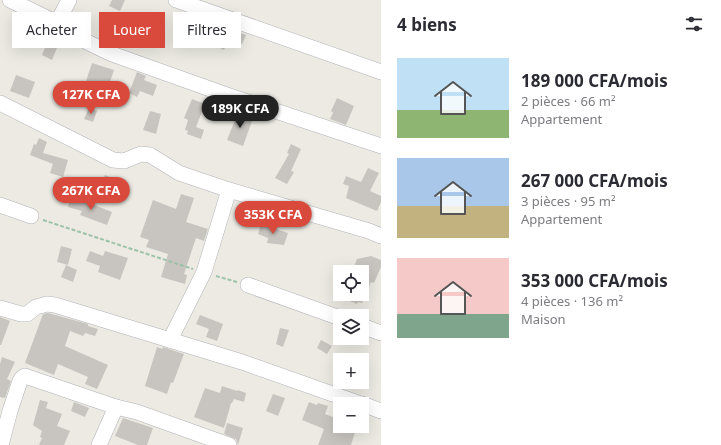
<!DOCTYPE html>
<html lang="fr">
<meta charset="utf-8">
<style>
:root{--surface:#fff;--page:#f7f7f7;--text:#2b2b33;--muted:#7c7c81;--accent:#d94a3d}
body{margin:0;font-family:"Noto Sans",sans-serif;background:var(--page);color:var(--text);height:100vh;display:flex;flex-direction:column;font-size:15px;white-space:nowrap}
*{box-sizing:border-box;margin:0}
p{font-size:13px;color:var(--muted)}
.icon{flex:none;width:22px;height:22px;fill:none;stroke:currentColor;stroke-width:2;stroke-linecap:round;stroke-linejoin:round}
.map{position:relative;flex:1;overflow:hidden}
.sheet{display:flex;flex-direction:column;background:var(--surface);width:340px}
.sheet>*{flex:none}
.hud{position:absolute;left:12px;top:12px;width:309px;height:36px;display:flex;gap:8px}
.fabs{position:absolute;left:333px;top:265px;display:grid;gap:8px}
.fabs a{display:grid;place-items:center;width:36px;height:36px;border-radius:0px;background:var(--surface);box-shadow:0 4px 16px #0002;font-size:20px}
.price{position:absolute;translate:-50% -34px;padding:0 9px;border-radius:14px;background:var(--accent);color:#fff;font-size:13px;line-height:26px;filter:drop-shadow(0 1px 2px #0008)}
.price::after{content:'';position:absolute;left:50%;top:24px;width:12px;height:9px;margin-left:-6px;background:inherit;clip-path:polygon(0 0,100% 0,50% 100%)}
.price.selected{background:#222;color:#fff}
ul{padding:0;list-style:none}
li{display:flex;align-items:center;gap:12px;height:100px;padding:0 16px}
li span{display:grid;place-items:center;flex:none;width:112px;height:80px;border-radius:0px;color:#555}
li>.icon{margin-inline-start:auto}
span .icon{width:48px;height:48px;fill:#fffc;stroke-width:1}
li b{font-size:17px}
h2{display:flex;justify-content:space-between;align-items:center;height:48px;padding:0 16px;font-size:17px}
.pill{padding:0 14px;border-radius:0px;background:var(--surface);box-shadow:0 4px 16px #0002;font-size:14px;line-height:36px}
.pill.selected{background:var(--accent);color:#fff}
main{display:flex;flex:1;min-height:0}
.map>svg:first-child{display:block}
.building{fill:#c8c5c0}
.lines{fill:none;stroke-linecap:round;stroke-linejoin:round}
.minor-casing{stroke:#b0b3b7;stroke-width:16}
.path{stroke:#9cc2a7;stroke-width:2;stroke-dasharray:4 2;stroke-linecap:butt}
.minor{stroke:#fff;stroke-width:15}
</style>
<main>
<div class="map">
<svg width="381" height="445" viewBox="0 0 381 445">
<rect width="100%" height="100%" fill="#eceae3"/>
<g class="building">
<polygon points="112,0 125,0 120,11 109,6"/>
<polygon points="118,19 132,25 125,41 112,35"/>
<polygon points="210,22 246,35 242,44 229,39 224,50 202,39"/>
<polygon points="51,39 59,43 52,60 42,55 46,45 48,46"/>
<polygon points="92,63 114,70 110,82 125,88 120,100 84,87"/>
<polygon points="137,72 146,76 144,80 157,85 153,96 140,91 137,97 129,93"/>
<polygon points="16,75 35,82 29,98 10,91"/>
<polygon points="337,98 354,106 346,125 330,119 333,113 331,111"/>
<polygon points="192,99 205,104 196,127 204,130 201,139 187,134 188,131 185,130 188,120 184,118"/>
<polygon points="89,108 97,111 93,122 84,119"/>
<polygon points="239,110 248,114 247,119 252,121 243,146 227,140"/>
<polygon points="150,111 161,114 156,134 143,130"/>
<polygon points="39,138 47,142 43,153 68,160 63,177 50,173 53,164 30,155 34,144 36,145"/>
<polygon points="291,144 301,149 291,171 294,172 287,184 275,178 289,154 287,153"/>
<polygon points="368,168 379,173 370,191 381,196 381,202 377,211 346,198 349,186 343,184 346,176 361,182"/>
<polygon points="105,175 123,182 118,197 90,187 92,179 102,182"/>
<polygon points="181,194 194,198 186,222 208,229 204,241 196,238 184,274 187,275 185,284 161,277 168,254 146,247 149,240 140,237 153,200 176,209"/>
<polygon points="71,196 112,212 107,225 80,215 82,211 68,207"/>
<polygon points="261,224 288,233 284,245 267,243 268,238 258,234"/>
<polygon points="61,246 72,249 68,265 57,262"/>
<polygon points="90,251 103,256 105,251 128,258 120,280 98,272 100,266 86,261"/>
<polygon points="371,256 381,260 381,267 374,283 371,282 362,303 358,302 357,304 333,294 362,294 362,272 352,272 357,259"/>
<polygon points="66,265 77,270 73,282 61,277"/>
<polygon points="48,313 88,324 88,326 98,329 95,336 85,333 83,336 70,331 65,346 108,365 97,389 85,384 88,377 58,364 54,375 25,363 43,314"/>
<polygon points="200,315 223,324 217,341 206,337 209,329 196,324"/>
<polygon points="0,317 10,321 1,345 0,345"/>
<polygon points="280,328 289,330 283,347 276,344"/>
<polygon points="321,340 332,346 327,354 317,348"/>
<polygon points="157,347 162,349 163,347 184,354 173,383 171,382 167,394 145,386"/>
<polygon points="2,357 15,362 7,379 11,381 5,398 0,397 0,364"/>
<polygon points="222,386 237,391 238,390 246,393 244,402 234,399 232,403 231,403 224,428 194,417 205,388 220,393"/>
<polygon points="273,394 285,398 278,416 266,411"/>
<polygon points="40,400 48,402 46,408 62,414 57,426 70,431 64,445 39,445 42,438 40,437 42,431 33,425"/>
<polygon points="74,402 89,408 85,417 71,411"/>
<polygon points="309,402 317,405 318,403 328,406 325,414 340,420 340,426 357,426 351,445 318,445 324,429 302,420"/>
<polygon points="123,418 153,428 147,445 138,445 115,436"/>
<polygon points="227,423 243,428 238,445 236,439 224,434"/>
</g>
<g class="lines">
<g class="minor-casing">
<g id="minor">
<polyline points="10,0 57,23 87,42 112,54 227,95 381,146"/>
<polyline points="176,0 381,72"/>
<polyline points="57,23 69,0"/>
<polyline points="0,103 113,160 124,161 141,154 150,155 179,173 229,190 369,231 381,236"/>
<polyline points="0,205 31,216"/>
<polyline points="248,285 340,318"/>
<polyline points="0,308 21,314 27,314 36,307 47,304 55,305 242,362 361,404"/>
<polyline points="362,326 381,333"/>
<polyline points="170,340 204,272 229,190"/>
<polyline points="362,404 381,411"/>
<polyline points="1,445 10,411 20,381 22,378 25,376 116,407 137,412 229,445"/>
<polyline points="99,445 116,407"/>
</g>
</g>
<g class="path">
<polyline points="43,220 193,269"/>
<polyline points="216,276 237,282"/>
</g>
<use href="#minor" class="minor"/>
</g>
</svg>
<div class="fabs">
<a><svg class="icon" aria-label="locate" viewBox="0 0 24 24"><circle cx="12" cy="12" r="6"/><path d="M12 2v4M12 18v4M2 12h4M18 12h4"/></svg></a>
<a><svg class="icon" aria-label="layers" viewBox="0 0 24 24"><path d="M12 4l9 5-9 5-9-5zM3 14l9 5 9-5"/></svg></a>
<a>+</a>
<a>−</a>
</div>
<b class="price" style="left:91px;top:115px">127K CFA</b>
<b class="price selected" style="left:240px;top:129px">189K CFA</b>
<b class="price" style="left:91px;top:211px">267K CFA</b>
<b class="price" style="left:273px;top:235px">353K CFA</b>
<div class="hud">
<a class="pill">Acheter</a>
<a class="pill selected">Louer</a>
<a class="pill">Filtres</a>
</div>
</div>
<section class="sheet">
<h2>4 biens<svg class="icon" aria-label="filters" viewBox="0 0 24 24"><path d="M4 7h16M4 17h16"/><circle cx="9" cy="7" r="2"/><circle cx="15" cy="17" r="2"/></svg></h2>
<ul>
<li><span style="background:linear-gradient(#bfe0f5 65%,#8fb573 0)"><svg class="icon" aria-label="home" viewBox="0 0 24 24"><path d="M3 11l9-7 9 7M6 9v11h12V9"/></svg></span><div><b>189 000 CFA/mois</b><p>2 pièces · 66 m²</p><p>Appartement</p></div></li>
<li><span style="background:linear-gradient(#a9c7e8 60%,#c2b280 0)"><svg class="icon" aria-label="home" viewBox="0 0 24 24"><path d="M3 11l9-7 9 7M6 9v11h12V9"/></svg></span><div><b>267 000 CFA/mois</b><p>3 pièces · 95 m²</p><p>Appartement</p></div></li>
<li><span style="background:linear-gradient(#f6c9c9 70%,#7fa58c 0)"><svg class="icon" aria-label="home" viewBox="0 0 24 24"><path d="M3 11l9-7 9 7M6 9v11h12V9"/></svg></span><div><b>353 000 CFA/mois</b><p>4 pièces · 136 m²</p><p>Maison</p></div></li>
</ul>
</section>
</main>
